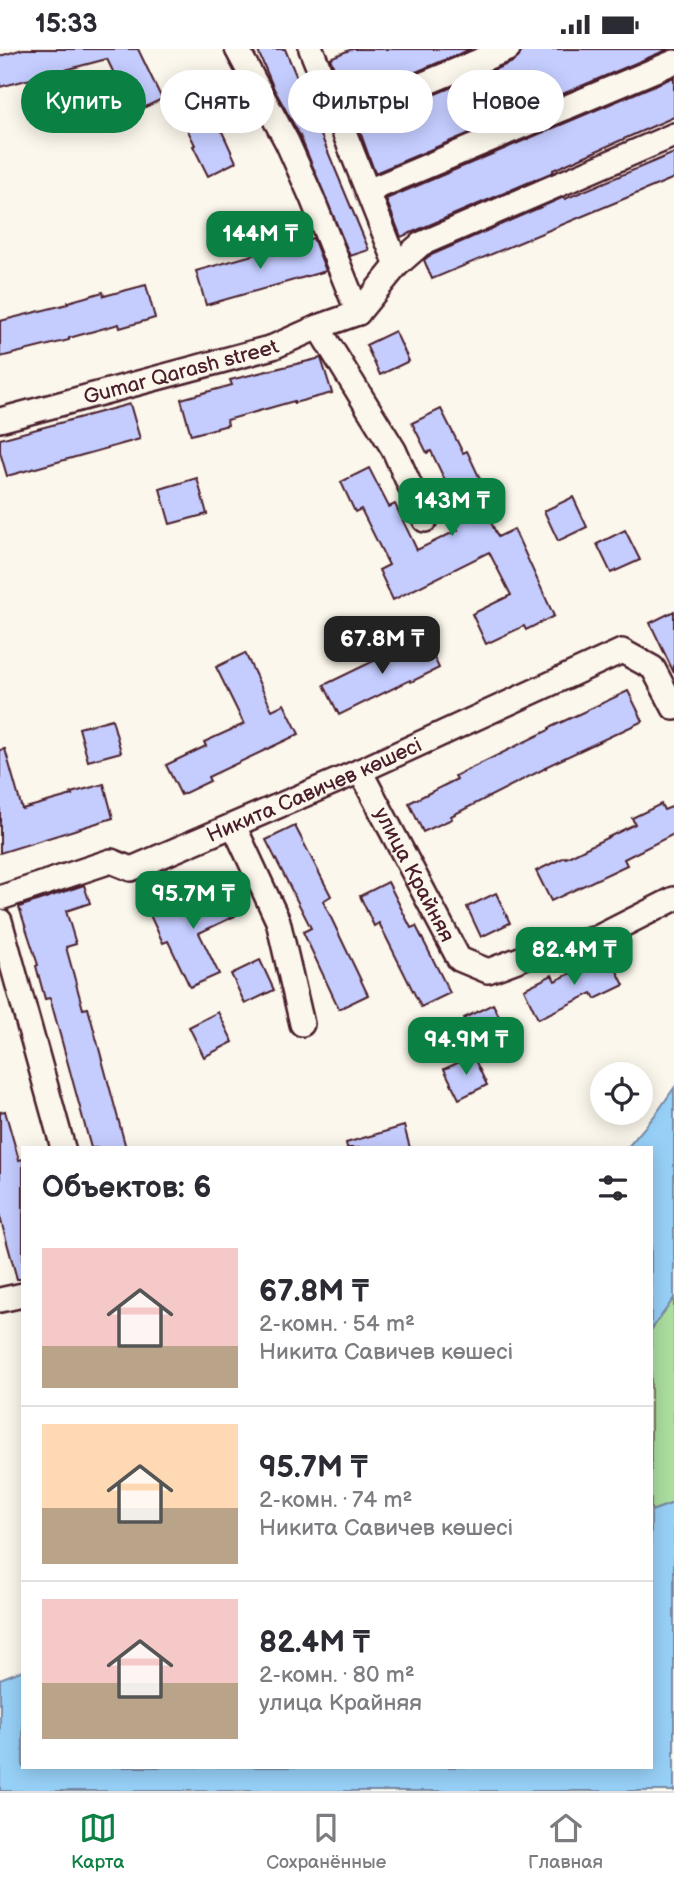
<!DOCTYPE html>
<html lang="ru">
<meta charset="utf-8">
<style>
:root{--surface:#fff;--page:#f2f2f3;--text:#2b2b33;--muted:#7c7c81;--line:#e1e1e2;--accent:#0b8043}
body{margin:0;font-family:"Balsamiq Sans",sans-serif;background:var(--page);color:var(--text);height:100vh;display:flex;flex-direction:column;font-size:26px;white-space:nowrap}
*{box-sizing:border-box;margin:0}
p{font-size:23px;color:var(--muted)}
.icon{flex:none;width:38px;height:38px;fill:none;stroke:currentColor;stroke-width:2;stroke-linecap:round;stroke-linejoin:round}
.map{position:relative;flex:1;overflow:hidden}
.panel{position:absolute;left:21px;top:1097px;width:632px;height:623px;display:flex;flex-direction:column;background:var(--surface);border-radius:0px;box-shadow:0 4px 18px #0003}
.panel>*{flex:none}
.hud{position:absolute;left:21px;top:21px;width:634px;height:63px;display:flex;gap:14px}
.buttons{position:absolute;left:590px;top:1013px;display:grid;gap:14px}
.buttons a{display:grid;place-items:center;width:63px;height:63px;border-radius:50%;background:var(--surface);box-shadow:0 4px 18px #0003;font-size:35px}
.price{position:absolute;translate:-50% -60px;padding:0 16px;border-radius:14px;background:var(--accent);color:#fff;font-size:23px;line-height:46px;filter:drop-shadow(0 2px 4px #0008)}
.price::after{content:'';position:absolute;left:50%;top:42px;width:21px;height:16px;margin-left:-10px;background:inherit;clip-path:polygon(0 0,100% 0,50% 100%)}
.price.active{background:#222;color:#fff}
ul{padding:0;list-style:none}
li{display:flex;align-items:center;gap:21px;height:175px;padding:0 21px}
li+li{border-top:2px solid var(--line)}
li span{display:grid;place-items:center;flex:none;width:196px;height:140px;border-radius:0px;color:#555}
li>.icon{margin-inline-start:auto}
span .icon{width:84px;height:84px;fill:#fffc;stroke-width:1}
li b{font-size:30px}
h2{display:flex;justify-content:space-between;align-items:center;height:84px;padding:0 21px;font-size:30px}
.pill{padding:0 24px;border-radius:32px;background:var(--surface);box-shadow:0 4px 18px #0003;font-size:24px;line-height:63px}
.pill.active{background:var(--accent);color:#fff}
.status{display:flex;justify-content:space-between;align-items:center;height:49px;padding:0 35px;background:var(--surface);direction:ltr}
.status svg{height:19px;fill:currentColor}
.tab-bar{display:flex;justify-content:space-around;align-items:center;height:98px;border-top:2px solid var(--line);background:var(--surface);font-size:19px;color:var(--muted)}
.tab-bar a{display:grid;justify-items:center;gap:4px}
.tab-bar .active{color:var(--accent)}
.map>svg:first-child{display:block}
.green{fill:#aadd9e;stroke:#7a7e64;stroke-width:2}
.water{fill:#97d0f7;stroke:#7889a5;stroke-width:2}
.building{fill:#c5cdff;stroke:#4a1f2b;stroke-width:2}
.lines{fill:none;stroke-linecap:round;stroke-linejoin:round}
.minor-casing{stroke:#4a1f2b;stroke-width:28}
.minor{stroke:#fbf7ec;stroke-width:23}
.labels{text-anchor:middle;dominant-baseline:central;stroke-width:5;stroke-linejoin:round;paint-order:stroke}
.street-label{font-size:21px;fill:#4a1f2b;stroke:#fbf7ec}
</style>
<div class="status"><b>15:33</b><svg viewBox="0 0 49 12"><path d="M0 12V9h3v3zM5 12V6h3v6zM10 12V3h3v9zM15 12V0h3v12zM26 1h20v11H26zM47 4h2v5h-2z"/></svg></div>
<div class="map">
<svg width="674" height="1742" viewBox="0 0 674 1742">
<rect width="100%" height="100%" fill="#fbf7ec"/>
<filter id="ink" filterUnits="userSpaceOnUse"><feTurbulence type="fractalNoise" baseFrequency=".0143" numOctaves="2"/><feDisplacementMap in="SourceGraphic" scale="14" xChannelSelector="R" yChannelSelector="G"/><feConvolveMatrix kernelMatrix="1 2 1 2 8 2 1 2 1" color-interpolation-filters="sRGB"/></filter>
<g filter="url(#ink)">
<polygon class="green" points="674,1249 674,1454 651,1462 651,1281"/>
<g class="water">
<polygon points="674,1039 674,1249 651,1281 651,1099 627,1099 656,1065"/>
<polygon points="674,1454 674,1742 0,1742 0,1630 23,1621 23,1718 651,1718 651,1462"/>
</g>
<g class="building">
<polygon points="23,0 138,0 162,50 133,64 107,10 0,38 0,7"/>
<polygon points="257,0 285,0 369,201 350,207 300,87 274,40"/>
<polygon points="352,0 471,0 349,51 348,48 346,49 330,9"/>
<polygon points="522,0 669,0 375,124 358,77 513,13 519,8"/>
<polygon points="674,28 674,68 553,121 553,123 401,188 386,150"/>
<polygon points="199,32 236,113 208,127 193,97 195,96 170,45"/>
<polygon points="674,104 674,129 432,230 424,211 429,207 564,148 565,150"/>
<polygon points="313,189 326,222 206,256 196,222"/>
<polygon points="146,236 155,269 120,279 119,275 69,289 69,291 0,308 0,272 68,255 68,253 103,243 104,247"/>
<polygon points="395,282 409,312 380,326 366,296"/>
<polygon points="321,309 332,344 294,354 294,352 227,371 228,376 191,386 181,350 232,336 230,331"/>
<polygon points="130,355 140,390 7,427 0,403 0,390"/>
<polygon points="441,360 463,404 467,402 481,432 473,436 498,488 514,480 554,567 526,581 524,577 486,595 472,565 511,546 489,503 393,551 379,521 389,516 361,460 355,463 341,433 369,419 389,458 395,455 417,501 458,481 447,456 455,452 431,402 427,404 412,374"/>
<polygon points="197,429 207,465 170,475 160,440"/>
<polygon points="573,448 587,478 558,492 544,462"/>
<polygon points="625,481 640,511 611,524 597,495"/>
<polygon points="674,562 674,624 650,574"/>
<polygon points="425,589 439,619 411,633 410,631 339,666 324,636 390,604 390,605"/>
<polygon points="245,604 272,661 284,655 299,685 208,728 210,732 181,746 166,716 206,697 204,693 244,675 216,618"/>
<polygon points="628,642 643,672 545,718 546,719 451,767 452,770 423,783 409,754 457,730 455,727 549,681 549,679"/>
<polygon points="112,670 121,703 88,712 79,679"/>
<polygon points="5,700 22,760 72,746 71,744 104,735 113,769 0,804 0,701"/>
<polygon points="661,755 664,761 674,757 674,785 624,810 627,816 551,852 536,822 565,808 566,809 635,775 632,769"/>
<polygon points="295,777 331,847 323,852 368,946 339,960 303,883 311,879 266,791"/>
<polygon points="388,833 411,879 416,877 450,944 421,958 379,874 374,877 360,847"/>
<polygon points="84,836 90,854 66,862 76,895 66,898 83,960 88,959 126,1099 91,1099 50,949 45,950 36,917 38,916 19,858"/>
<polygon points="221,837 235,867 199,884 219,925 190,938 168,892 163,894 149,864 178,850 180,856"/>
<polygon points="496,844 510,874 481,888 467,858"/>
<polygon points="609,906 624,936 595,950 592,944 538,970 524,940 552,926 555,932"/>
<polygon points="260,911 274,941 245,955 231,925"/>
<polygon points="493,955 508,985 479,999 464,969"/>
<polygon points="218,963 233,993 204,1008 189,978"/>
<polygon points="473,1007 487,1036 459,1050 444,1020"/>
<polygon points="5,1062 19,1111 23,1110 23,1230 17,1230 0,1168 0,1063"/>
<polygon points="404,1077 410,1099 347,1099 346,1094"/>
</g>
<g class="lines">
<g class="minor-casing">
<g id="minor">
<polyline points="237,0 287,93 312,149 358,264"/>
<polyline points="311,0 397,216"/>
<polyline points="339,70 508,0"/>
<polyline points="368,142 674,13"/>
<polyline points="358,264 397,216 421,195 674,86"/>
<polyline points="318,278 394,401 425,471"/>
<path id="s1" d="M0,371L273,298L318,278L358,264"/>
<path id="s2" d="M360,722L459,910L488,922L536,904L597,889L674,850"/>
<polyline points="234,777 278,872 302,975"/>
<path id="s3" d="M0,849L111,812L131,820L360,722L622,602L653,619L674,659"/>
<polyline points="0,872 63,1099"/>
<polyline points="0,1251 23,1246"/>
</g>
</g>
<use href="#minor" class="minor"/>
</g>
</g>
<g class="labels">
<g class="street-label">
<text stroke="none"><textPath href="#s1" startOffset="187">Gumar Qarash street</textPath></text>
<text stroke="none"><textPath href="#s3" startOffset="338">Никита Савичев көшесі</textPath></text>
<text stroke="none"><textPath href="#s2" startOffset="117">улица Крайняя</textPath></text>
</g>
</g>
</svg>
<div class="buttons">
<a><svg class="icon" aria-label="locate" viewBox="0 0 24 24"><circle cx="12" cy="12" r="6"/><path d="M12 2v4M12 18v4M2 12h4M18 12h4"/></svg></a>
</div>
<b class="price" style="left:260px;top:222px">144M ₸</b>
<b class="price" style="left:452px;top:489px">143M ₸</b>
<b class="price active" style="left:382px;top:627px">67.8M ₸</b>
<b class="price" style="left:193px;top:882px">95.7M ₸</b>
<b class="price" style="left:574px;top:938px">82.4M ₸</b>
<b class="price" style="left:466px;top:1028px">94.9M ₸</b>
<div class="hud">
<a class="pill active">Купить</a>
<a class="pill">Снять</a>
<a class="pill">Фильтры</a>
<a class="pill">Новое</a>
</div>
<section class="panel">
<h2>Объектов: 6<svg class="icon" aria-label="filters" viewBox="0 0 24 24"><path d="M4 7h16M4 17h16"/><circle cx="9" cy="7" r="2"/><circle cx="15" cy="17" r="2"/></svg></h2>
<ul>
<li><span style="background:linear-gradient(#f6c9c9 70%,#b9a48a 0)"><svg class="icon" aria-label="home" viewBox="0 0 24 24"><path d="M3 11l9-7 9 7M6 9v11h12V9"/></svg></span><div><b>67.8M ₸</b><p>2-комн. · 54 m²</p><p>Никита Савичев көшесі</p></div></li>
<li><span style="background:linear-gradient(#ffd9b3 60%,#b9a48a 0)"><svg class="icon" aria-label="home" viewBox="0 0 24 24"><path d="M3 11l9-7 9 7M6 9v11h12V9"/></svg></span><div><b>95.7M ₸</b><p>2-комн. · 74 m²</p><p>Никита Савичев көшесі</p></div></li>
<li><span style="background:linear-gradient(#f6c9c9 60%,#b9a48a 0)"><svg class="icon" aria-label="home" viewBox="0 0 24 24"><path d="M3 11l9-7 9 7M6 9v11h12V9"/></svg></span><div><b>82.4M ₸</b><p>2-комн. · 80 m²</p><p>улица Крайняя</p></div></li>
</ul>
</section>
</div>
<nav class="tab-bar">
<a class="active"><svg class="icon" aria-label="map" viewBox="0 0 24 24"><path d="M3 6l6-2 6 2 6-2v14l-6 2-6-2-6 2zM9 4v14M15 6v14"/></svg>Карта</a>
<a><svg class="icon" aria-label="saved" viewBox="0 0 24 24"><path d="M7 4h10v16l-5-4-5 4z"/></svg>Сохранённые</a>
<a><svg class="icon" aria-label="home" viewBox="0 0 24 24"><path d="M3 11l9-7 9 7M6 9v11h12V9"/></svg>Главная</a>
</nav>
